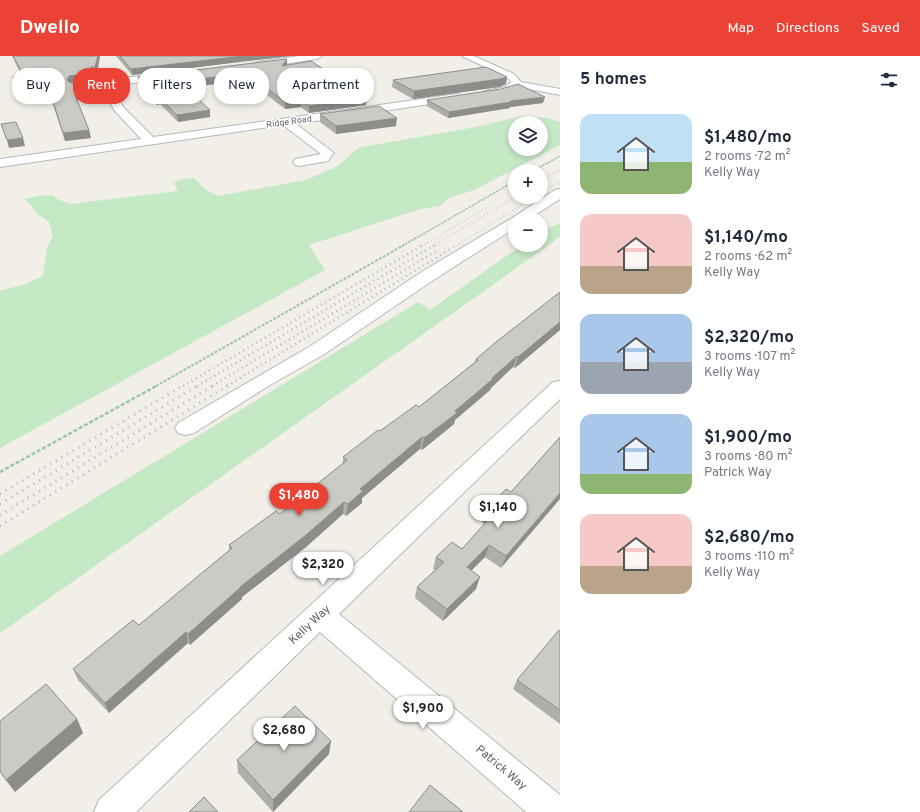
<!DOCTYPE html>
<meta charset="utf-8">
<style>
:root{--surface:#fff;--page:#f2f2f3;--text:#1f2937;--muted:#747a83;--accent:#ea4335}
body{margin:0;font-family:Overpass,sans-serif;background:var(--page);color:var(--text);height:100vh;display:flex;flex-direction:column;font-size:15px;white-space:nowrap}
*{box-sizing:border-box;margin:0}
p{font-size:13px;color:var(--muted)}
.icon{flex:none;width:22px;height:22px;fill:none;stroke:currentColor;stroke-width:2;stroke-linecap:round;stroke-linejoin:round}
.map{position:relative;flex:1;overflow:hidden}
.sheet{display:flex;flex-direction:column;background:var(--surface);width:360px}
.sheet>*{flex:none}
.hud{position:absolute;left:12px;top:12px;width:380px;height:36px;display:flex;gap:8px}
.fabs{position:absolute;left:508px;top:60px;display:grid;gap:8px}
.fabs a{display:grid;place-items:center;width:40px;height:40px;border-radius:50%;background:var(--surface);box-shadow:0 2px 6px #0003;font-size:20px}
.price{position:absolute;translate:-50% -34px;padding:0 9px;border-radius:14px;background:#fff;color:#222;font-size:13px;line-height:26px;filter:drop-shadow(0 1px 2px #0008)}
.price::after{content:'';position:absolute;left:50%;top:24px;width:12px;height:9px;margin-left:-6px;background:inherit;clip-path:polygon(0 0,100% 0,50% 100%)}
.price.current{background:var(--accent);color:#fff}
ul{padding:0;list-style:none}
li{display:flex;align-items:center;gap:12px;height:100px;padding:0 20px}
li span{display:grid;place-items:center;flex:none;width:112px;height:80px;border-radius:12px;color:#555}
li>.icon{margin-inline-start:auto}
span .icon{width:48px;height:48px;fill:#fffc;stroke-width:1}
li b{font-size:17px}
h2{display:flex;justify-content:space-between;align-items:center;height:48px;padding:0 20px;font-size:17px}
.tag{padding:0 14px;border-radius:16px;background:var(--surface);box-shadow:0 2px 6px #0003;font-size:14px;line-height:36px}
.tag.current{background:var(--accent);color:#fff}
header{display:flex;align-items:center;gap:24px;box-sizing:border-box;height:56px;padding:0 20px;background:var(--accent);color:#fff}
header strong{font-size:19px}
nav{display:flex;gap:22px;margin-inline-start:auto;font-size:14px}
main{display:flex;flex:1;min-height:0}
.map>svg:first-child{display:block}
.green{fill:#c5e8c5;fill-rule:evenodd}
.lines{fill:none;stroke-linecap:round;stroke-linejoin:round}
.minor-casing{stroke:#b5b8bc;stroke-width:2}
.path-far2{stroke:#9cc7a9;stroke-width:1.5;stroke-dasharray:2.5 1;stroke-linecap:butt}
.path-far1{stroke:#9cc7a9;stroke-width:2;stroke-dasharray:3 1.5;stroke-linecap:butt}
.path{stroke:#9cc7a9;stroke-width:2.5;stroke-dasharray:4 2;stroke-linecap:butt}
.minor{fill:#fff;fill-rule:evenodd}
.rail-far2{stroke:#b6b7b8;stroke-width:2;stroke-dasharray:0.5 3;stroke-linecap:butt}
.rail-far1{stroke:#b6b7b8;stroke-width:2.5;stroke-dasharray:1 4;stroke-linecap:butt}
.rail{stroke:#b6b7b8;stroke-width:3;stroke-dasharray:1 5.5;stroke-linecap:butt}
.wall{fill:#afaea9}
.shaded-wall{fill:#8f8d8a}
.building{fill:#cccac5;stroke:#8f8d8a}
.labels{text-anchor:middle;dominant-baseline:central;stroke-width:3;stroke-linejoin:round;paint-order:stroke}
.far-street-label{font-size:9px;fill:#5f6368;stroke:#fff}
.near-street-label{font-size:12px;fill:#5f6368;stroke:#fff}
</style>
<header>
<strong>Dwello</strong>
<nav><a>Map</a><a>Directions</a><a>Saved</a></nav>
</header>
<main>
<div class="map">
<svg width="560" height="756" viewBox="0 0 560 756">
<rect width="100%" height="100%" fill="#f1efe8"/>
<g class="green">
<path d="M521,60L548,62L560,66V89L474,134L449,142L440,150L420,153L309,189L325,214L0,392V235L26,228L43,220L47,192L53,180L49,166L39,159L25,143L38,140L52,139L59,144L70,148L178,135L174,127L183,123L194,122L206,134L218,140L306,124L338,110L356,94L362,91L476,71ZM515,67H541V93H515Z"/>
<polygon points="560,167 560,180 552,187 0,577 0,500 418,246 430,254 522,189 541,189 541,175"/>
</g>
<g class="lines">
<g class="minor-casing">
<g id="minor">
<polygon points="299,0 322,0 317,3 257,12 252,9 257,6"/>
<polygon points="462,0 474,0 514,18 521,26 560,33 560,39 518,31 508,36 489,40 485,39 484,37 485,35 505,31 511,26 508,22"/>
<polygon points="169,17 174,20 172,22 112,30 123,51 153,81 457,38 462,41 457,44 296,68 334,97 328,105 299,110 295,109 293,106 295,103 321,98 283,69 0,111 0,103 141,83 114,54 102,31 75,33 70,30 75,27"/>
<polygon points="560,133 560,143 529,163 515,163 515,172 435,223 323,299 270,329 194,377 186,379 178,377 175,372 178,367 309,291 423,215 512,162 555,134"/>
<polygon points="560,325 560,343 339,558 560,739 560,756 526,756 320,576 136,756 94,756 99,744 553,326"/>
</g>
</g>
<g class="path-far2">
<polyline points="533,115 560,100"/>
<polyline points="402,190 515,125"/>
</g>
<polyline class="path-far1" points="156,330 404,189"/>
<polyline class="path" points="0,416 158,329"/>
<use href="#minor" class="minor"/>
<g class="rail-far2">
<polyline points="541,125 560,114"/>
<polyline points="541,137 560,126"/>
<polyline points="422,190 486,152"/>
<polyline points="433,190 515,141"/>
<polyline points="456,190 535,141"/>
</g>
<g class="rail-far1">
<polyline points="183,330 423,189"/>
<polyline points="197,330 435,189"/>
<polyline points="212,330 438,194"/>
<polyline points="227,330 457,189"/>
</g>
<g class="rail">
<polyline points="0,438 184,329"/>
<polyline points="0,448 199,329"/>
<polyline points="0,459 214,329"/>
<polyline points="0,470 229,329"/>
</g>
</g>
<g class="wall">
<polygon points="12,0 100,0 97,17 92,18 88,24 71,27 83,34 77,45 89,74 91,82 65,85 52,46 51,39 22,42 14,28 13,21 21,18"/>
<polygon points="116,0 290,0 132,19"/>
<polygon points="287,3 287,9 366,49 309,57 301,51 285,53 241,19 236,26 185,31 210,54 210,61 178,66 160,48 157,49 139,28 138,21"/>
<polygon points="393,24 506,28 499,31 413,43 392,31"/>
<polygon points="427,44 543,47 510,51 510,52 448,62 427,50"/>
<polygon points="320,58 396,70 336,78 320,66"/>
<polygon points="560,236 560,274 515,312 513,311 491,332 490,334 455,364 454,368 422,394 420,393 362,442 362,447 346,460 343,458 306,491 242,541 242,543 190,589 188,587 109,657 78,624 73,613 139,569 229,495 229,489 280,458 343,407 343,401 380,375 419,351 475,306 476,303"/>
<polygon points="560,381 501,512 485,501 471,514 476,533 443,565 415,542 417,531 435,514 433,513 436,501 462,493 485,468 482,466 486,454 511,436"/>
<polygon points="560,575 560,668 513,633 517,624"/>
<polygon points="77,663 83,677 15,736 0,716 0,665"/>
<polygon points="329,698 273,756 238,717 237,704"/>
</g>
<g class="shaded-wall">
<polygon points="98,0 100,0 97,17 95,11"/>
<polygon points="243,0 290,0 132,19 131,13"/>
<polygon points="287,3 287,10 282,10"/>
<polygon points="91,11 92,18 88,24 71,27 69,31 67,24 69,20"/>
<polygon points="241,12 241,19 236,26 179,32 178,25"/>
<polygon points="507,21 506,28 499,31 413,43 414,35"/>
<polygon points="82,27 83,34 77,46 75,39"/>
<polygon points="56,31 57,38 22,42 21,35"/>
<polygon points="159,41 160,48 157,49 156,42"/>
<polygon points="545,41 543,47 510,51 510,52 448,62 449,56 510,45"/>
<polygon points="367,42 366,49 309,57 309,50"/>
<polygon points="301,44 301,51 285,53 285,46"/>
<polygon points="210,54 210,61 178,66 177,59"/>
<polygon points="397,62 396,70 336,78 336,70"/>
<polygon points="89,74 91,82 65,85 63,77"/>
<polygon points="23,82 25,90 9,92 7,84"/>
<polygon points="560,266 560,274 515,312 518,301"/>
<polygon points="517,300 513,311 491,332 490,334 455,364 454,368 422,394 424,382"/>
<polygon points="422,381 420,393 362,442 362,447 346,460 348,448 360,433"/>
<polygon points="560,437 560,443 501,512 506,500"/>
<polygon points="344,446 343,458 306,491 242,541 242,543 190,589 188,578 240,531"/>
<polygon points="489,489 485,501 463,523 467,511"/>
<polygon points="480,521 476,533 443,565 447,553"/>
<polygon points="186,576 188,587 109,657 105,647"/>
<polygon points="77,663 83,677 15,736 6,724"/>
<polygon points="331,685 329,698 273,756 273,744"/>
</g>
<g class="building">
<polygon points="13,0 98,0 95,11 91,11 87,18 69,20 67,24 69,26 73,27 82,27 75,39 89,74 63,77 51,39 56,31 21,35 13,21 23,18"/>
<polygon points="120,0 243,0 131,13"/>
<polygon points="287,3 282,10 311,5 367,42 309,50 301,44 285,46 241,12 236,19 178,25 210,54 177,59 159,41 156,42 138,21"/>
<polygon points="486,11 507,21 500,23 414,35 393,24"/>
<polygon points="518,28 545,41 510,45 511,46 449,56 427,44 501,33"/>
<polygon points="379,50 397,62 336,70 320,58"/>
<polygon points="16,66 23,82 7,84 1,68"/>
<polygon points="560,236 560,266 518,301 517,300 492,322 493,323 455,355 457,357 424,382 422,381 360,433 363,435 348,448 344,446 306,479 240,531 241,531 188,578 186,576 105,647 73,613 133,564 139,569 232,492 229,489 276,455 280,458 347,404 343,401 378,374 380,375 416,349 419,351 478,304 476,303 496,286"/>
<polygon points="560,381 560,437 506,500 489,489 467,511 480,521 447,553 417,531 444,506 436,501 452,486 462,493 493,458 486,454 506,433 511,436"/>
<polygon points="559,574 560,575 560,654 517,624"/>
<polygon points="46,628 77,663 6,724 0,715 0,665"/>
<polygon points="295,650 331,685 273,744 237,704"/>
<polygon points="430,729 463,756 409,756"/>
<polygon points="204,741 218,756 189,756"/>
</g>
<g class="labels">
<g class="far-street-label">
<text transform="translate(289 66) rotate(-8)">Ridge Road</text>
</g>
<g class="near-street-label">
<text transform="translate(310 569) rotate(-43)">Kelly Way</text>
<text transform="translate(501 712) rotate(40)">Patrick Way</text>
</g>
</g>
</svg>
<div class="fabs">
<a><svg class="icon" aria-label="layers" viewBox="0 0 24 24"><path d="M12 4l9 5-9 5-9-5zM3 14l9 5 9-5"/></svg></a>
<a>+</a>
<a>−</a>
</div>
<b class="price current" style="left:299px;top:461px">$1,480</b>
<b class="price" style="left:498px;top:473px">$1,140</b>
<b class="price" style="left:323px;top:530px">$2,320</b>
<b class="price" style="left:423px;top:674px">$1,900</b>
<b class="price" style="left:284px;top:696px">$2,680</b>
<div class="hud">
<a class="tag">Buy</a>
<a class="tag current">Rent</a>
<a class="tag">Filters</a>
<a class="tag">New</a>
<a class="tag">Apartment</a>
</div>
</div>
<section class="sheet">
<h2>5 homes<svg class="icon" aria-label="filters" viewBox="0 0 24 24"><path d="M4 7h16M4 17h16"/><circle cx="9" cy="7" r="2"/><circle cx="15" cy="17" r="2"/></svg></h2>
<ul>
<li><span style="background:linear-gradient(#bfe0f5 60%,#8fb573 0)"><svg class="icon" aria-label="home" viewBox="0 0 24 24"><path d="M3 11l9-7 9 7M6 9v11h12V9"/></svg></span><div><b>$1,480/mo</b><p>2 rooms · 72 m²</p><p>Kelly Way</p></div></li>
<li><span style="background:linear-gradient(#f6c9c9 65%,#b9a48a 0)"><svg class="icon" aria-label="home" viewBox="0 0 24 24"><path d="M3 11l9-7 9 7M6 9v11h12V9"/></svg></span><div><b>$1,140/mo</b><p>2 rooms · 62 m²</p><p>Kelly Way</p></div></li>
<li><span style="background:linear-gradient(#a9c7e8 60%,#9aa5b1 0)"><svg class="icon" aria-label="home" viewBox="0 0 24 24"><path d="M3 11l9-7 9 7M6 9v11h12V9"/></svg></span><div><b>$2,320/mo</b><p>3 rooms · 107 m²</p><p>Kelly Way</p></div></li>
<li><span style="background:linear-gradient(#a9c7e8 75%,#8fb573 0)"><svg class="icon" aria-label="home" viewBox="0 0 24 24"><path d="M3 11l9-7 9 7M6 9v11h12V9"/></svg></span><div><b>$1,900/mo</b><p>3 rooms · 80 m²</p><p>Patrick Way</p></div></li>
<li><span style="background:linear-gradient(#f6c9c9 65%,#b9a48a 0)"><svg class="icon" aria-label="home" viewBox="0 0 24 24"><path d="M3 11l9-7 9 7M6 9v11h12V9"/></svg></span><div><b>$2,680/mo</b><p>3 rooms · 110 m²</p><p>Kelly Way</p></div></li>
</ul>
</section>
</main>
